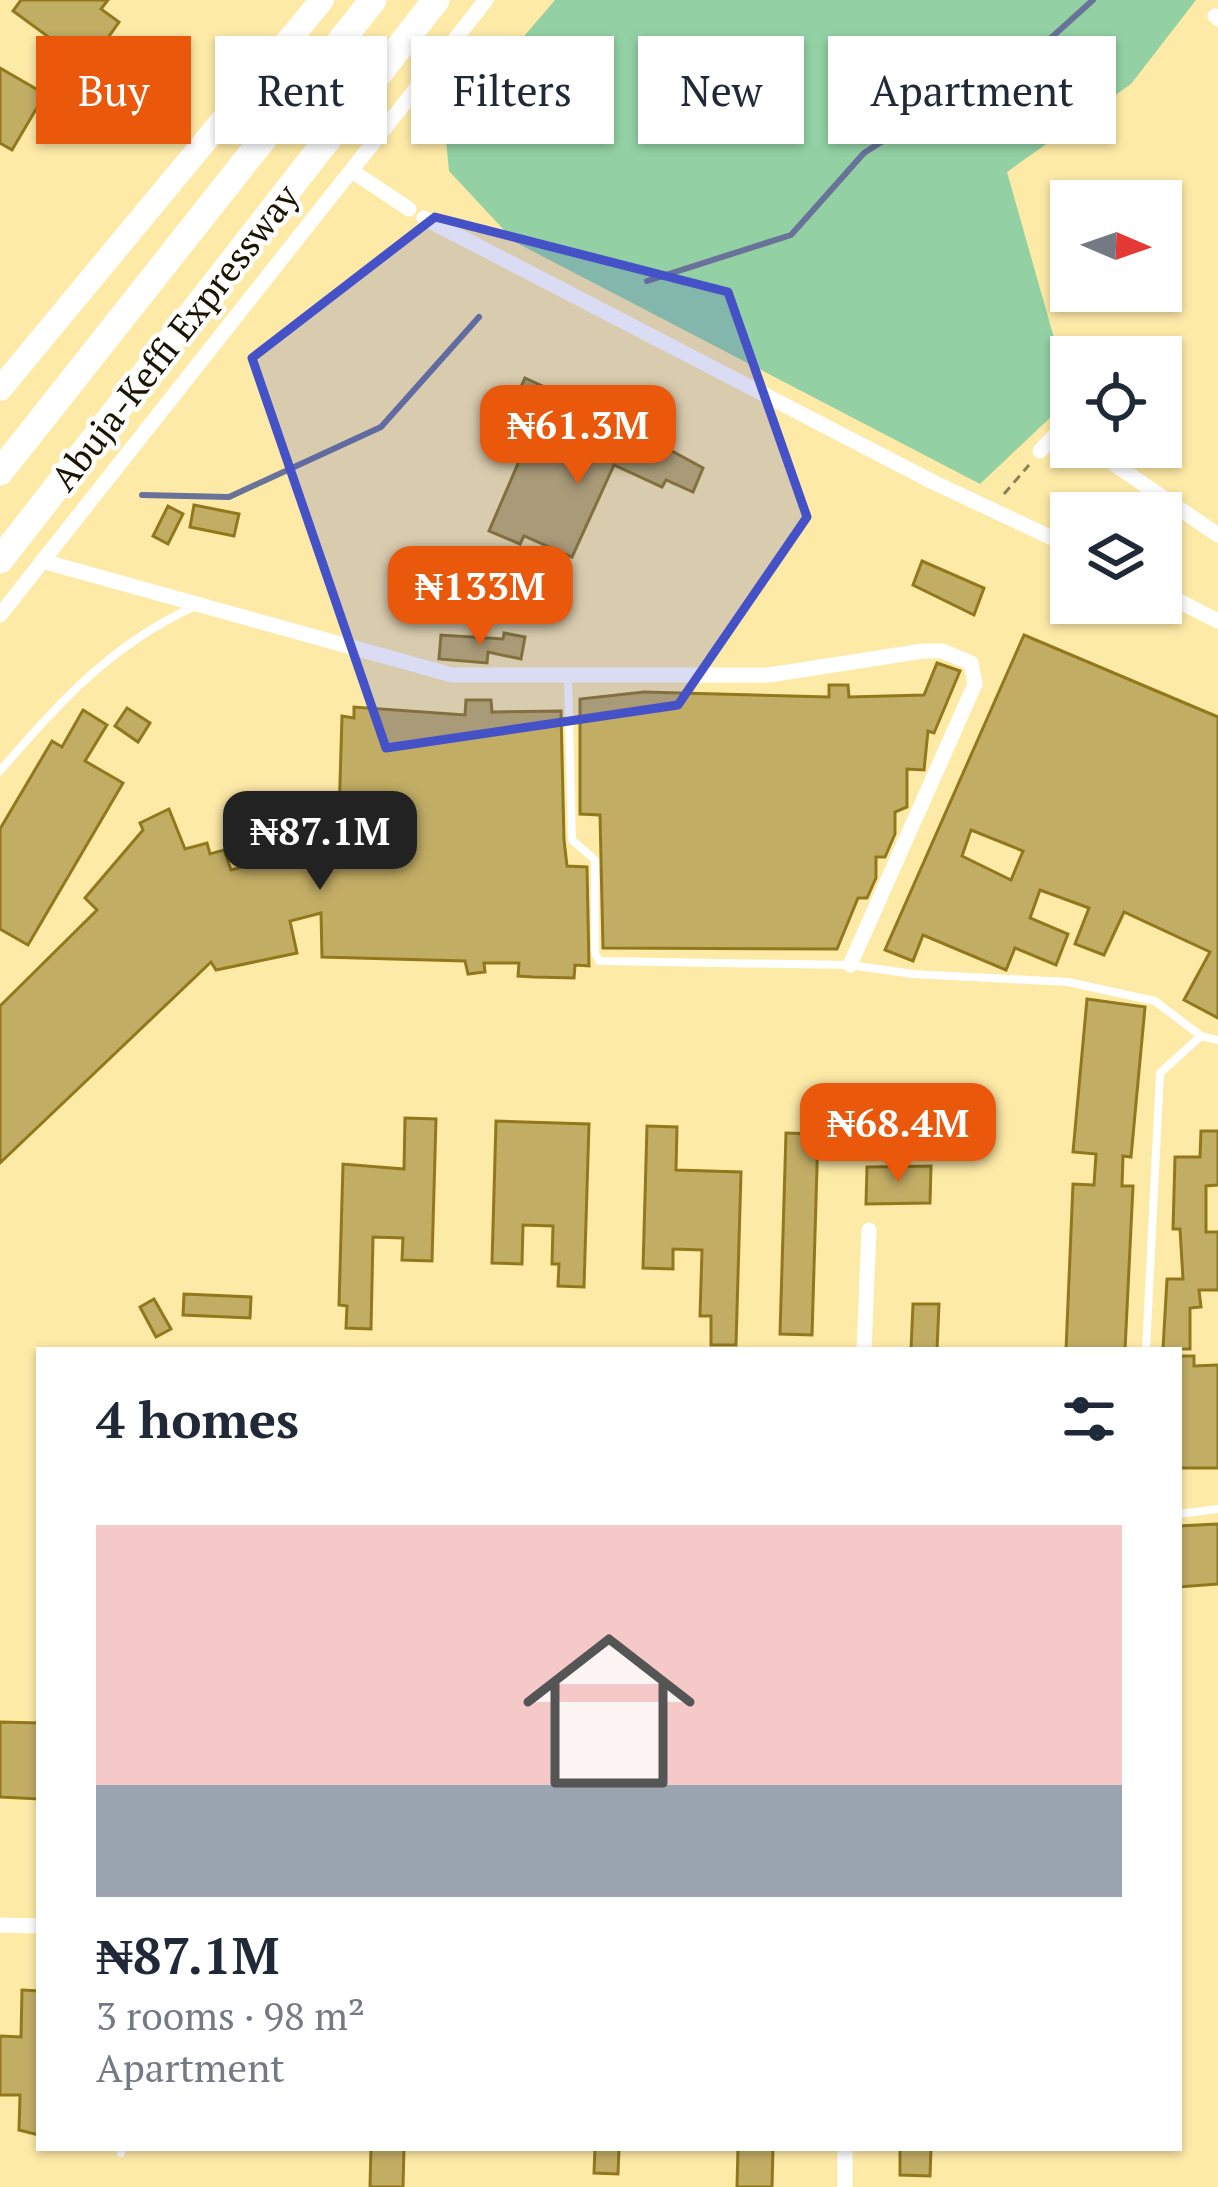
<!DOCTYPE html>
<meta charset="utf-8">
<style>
:root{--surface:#fff;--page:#f2f2f3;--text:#1f2937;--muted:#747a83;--line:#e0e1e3;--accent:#ea580c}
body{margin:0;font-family:"PT Serif",serif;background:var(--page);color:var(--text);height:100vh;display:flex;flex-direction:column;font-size:45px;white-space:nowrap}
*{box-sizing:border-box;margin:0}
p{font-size:39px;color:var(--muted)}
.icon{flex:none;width:66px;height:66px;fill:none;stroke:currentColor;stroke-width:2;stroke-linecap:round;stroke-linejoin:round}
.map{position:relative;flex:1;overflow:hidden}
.panel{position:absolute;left:36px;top:1347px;width:1146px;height:804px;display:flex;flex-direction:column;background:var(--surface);border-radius:0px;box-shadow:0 3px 9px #0004}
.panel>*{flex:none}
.top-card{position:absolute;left:36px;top:36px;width:1146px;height:108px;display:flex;gap:24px}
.needle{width:78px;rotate:92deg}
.tools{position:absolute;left:1050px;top:180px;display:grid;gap:24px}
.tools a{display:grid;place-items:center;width:132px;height:132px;border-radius:0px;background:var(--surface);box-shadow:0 3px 9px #0004;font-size:60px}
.price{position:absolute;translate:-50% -102px;padding:0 27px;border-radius:24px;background:var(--accent);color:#fff;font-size:39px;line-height:78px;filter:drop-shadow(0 3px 6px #0008)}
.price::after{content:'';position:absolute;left:50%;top:72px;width:36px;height:27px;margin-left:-18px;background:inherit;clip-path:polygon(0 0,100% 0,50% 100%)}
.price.selected{background:#222;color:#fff}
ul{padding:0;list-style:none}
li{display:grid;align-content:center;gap:24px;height:636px;padding:0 60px}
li+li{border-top:3px solid var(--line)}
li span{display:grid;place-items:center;height:372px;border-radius:0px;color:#555}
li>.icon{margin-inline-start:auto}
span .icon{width:216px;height:216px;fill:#fffc;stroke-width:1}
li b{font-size:51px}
h2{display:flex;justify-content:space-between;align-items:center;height:144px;padding:0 60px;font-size:51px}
.pill{padding:0 42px;border-radius:0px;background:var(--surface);box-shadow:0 3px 9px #0004;font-size:42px;line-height:108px}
.pill.selected{background:var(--accent);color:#fff}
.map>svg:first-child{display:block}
.green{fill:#93d1a4}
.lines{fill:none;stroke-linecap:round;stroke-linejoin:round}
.stream{stroke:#697298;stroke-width:6}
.building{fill:#c2ad65;stroke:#91781c;stroke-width:3;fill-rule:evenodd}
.path{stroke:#8c7f53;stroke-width:3;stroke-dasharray:9 6;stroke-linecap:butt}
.service{stroke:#fff;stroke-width:8}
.minor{stroke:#fff;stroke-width:15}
.trunk{stroke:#fff;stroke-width:24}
.motorway{stroke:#fff;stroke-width:27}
.marked{fill:#4552c7;fill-opacity:0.2;stroke:#4552c7;stroke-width:9;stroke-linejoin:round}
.labels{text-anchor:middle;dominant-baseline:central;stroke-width:9;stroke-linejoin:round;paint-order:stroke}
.street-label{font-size:36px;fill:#1b1400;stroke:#fff}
</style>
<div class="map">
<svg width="1218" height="2187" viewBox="0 0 1218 2187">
<rect width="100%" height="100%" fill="#feeaa7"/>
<polygon class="green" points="555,0 1196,0 1131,84 1007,172 1071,398 980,484 515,242 449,171 445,129"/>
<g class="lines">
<g class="stream">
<polyline points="647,281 791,235 864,153 983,77 1010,75 1093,0"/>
<polyline points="142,495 229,497 381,427 479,317"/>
</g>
</g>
<g class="building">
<polygon points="21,0 108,0 101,9 119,22 88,66 13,11"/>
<polygon points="0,68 45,94 12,150 0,143"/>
<polygon points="525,378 551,390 542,410 516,398"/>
<polygon points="585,422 654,455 659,444 703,468 693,492 666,480 662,487 614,465 572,557 524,536 520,544 489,531 526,445 567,462"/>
<polygon points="194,505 239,514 234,536 190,527"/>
<polygon points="168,506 183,514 168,544 153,536"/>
<polygon points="922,561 984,588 974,615 913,585"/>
<polygon points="504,633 525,637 521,659 488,652 487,663 439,659 441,635 503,639"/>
<path d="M1024,635L1218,717V1018L1184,1000L1210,952L1124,912L1104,955L1075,944L1089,908L1040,890L1030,918L1068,934L1056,965L1015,948L1006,970L923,935L913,961L885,950ZM971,830L1023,851L1011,880L962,856Z"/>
<polygon points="937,663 960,671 934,733 928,731 924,770 907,769 907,807 895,812 895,834 885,857 876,857 876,878 867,898 858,898 837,949 603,948 600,815 580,814 580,699 644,692 829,697 829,685 848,685 849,697 924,695"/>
<polygon points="466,700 491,700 492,712 561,711 564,840 567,866 587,867 589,966 575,965 574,978 533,977 518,976 519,963 484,963 485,972 468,974 465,961 322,957 321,913 290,921 297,953 216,970 211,962 0,1163 0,1006 97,910 85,898 143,830 140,823 169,809 185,849 207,843 210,854 224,850 231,870 304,850 307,817 339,817 342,716 354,718 354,707 465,715"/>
<polygon points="127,708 150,723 138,742 115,726"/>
<polygon points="83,710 107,725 85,761 123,783 28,945 0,929 0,829 52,741 62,747"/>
<polygon points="1087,999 1145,1007 1131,1157 1123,1156 1122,1186 1133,1186 1125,1350 1066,1350 1073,1184 1094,1185 1096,1154 1073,1152"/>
<polygon points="405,1118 436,1119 432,1261 402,1260 403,1238 373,1237 371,1329 346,1328 347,1306 339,1305 343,1164 404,1169"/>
<polygon points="496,1121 589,1124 584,1287 558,1286 559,1264 552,1264 553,1226 523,1225 522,1264 492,1263"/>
<polygon points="647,1126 677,1127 676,1170 741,1172 736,1345 711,1345 711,1316 700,1316 702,1250 673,1249 673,1269 643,1268"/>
<polygon points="1201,1131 1218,1131 1218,1185 1206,1186 1206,1232 1218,1232 1218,1290 1199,1290 1201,1307 1190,1308 1190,1349 1163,1349 1167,1279 1183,1279 1180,1229 1173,1229 1175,1157 1200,1157"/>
<polygon points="786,1133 818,1134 812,1335 780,1334"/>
<polygon points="931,1166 930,1203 866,1204 867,1167"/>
<polygon points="184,1294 251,1297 250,1318 183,1315"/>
<polygon points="154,1299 171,1329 156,1337 140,1307"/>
<polygon points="913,1304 939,1304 937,1350 911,1350"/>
<polygon points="1179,1356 1194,1356 1194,1366 1218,1365 1218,1468 1179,1468"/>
<polygon points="1218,1524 1218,1584 1179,1587 1179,1526"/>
<polygon points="0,1722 39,1723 39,1799 0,1797"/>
<polygon points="22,1990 39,1991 39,2135 19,2130 20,2095 0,2095 0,2036 21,2037"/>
<polygon points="371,2148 404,2148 403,2187 370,2187"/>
<polygon points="595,2148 619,2148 618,2174 594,2173"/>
<polygon points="738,2148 773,2148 772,2187 737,2187"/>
<polygon points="900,2148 931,2148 930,2176 900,2175"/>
</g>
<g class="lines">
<polyline class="path" points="1004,494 1029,465"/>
<g class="service">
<polyline points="568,677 572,840 595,860 595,953 599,961 850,965 913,974 1068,982 1155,1001 1201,1036 1218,1040"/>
<path d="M0,771C58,703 111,645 193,607"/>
<polyline points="1146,1350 1160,1073 1201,1036"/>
<polyline points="1179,1514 1218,1509"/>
<polyline points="121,2153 122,2148"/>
</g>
<g class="minor">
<polyline points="1215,16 1218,19"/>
<polyline points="352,171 409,209"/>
<polyline points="424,218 931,481 1071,547"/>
<polyline points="1089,447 1218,535"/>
<polyline points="1040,451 1062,428 1071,434"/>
<polyline points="42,561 452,675 769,675 923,651 942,651 971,663 975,684 850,965"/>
<polyline points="1161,592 1218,621"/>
<polyline points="0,615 486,0"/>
<polyline points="864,1350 869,1230"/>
<polyline points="0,1925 39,1926"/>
<polyline points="845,2148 845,2187"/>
</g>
<polyline class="trunk" points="0,389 322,0"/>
<g class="motorway">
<polyline points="0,472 373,0"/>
<polyline points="0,560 436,0"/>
</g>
</g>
<path class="marked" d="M435,217L728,292L807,517L678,705L386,748L252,358Z"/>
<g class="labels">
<g class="street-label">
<text transform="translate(174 337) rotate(-52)">Abuja-Keffi Expressway</text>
</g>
</g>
</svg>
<div class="tools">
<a><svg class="needle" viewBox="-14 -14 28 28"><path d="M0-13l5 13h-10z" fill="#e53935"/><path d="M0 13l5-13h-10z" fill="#747a83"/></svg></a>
<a><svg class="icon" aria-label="locate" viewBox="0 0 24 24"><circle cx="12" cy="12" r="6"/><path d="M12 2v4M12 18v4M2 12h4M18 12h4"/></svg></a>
<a><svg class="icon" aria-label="layers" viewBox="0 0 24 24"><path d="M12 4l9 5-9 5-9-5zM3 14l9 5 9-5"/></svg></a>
</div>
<b class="price" style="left:578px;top:487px">₦61.3M</b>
<b class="price" style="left:480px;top:648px">₦133M</b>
<b class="price selected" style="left:320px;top:893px">₦87.1M</b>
<b class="price" style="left:898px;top:1185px">₦68.4M</b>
<div class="top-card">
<a class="pill selected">Buy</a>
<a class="pill">Rent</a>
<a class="pill">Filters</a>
<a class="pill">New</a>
<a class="pill">Apartment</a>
</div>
<section class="panel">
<h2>4 homes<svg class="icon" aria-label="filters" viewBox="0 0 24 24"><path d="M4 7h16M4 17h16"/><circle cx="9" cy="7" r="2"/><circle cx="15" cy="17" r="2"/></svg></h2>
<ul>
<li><span style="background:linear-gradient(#f6c9c9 70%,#9aa5b1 0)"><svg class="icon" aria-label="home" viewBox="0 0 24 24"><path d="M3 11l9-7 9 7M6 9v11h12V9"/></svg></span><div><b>₦87.1M</b><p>3 rooms · 98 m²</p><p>Apartment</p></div></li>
</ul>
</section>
</div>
